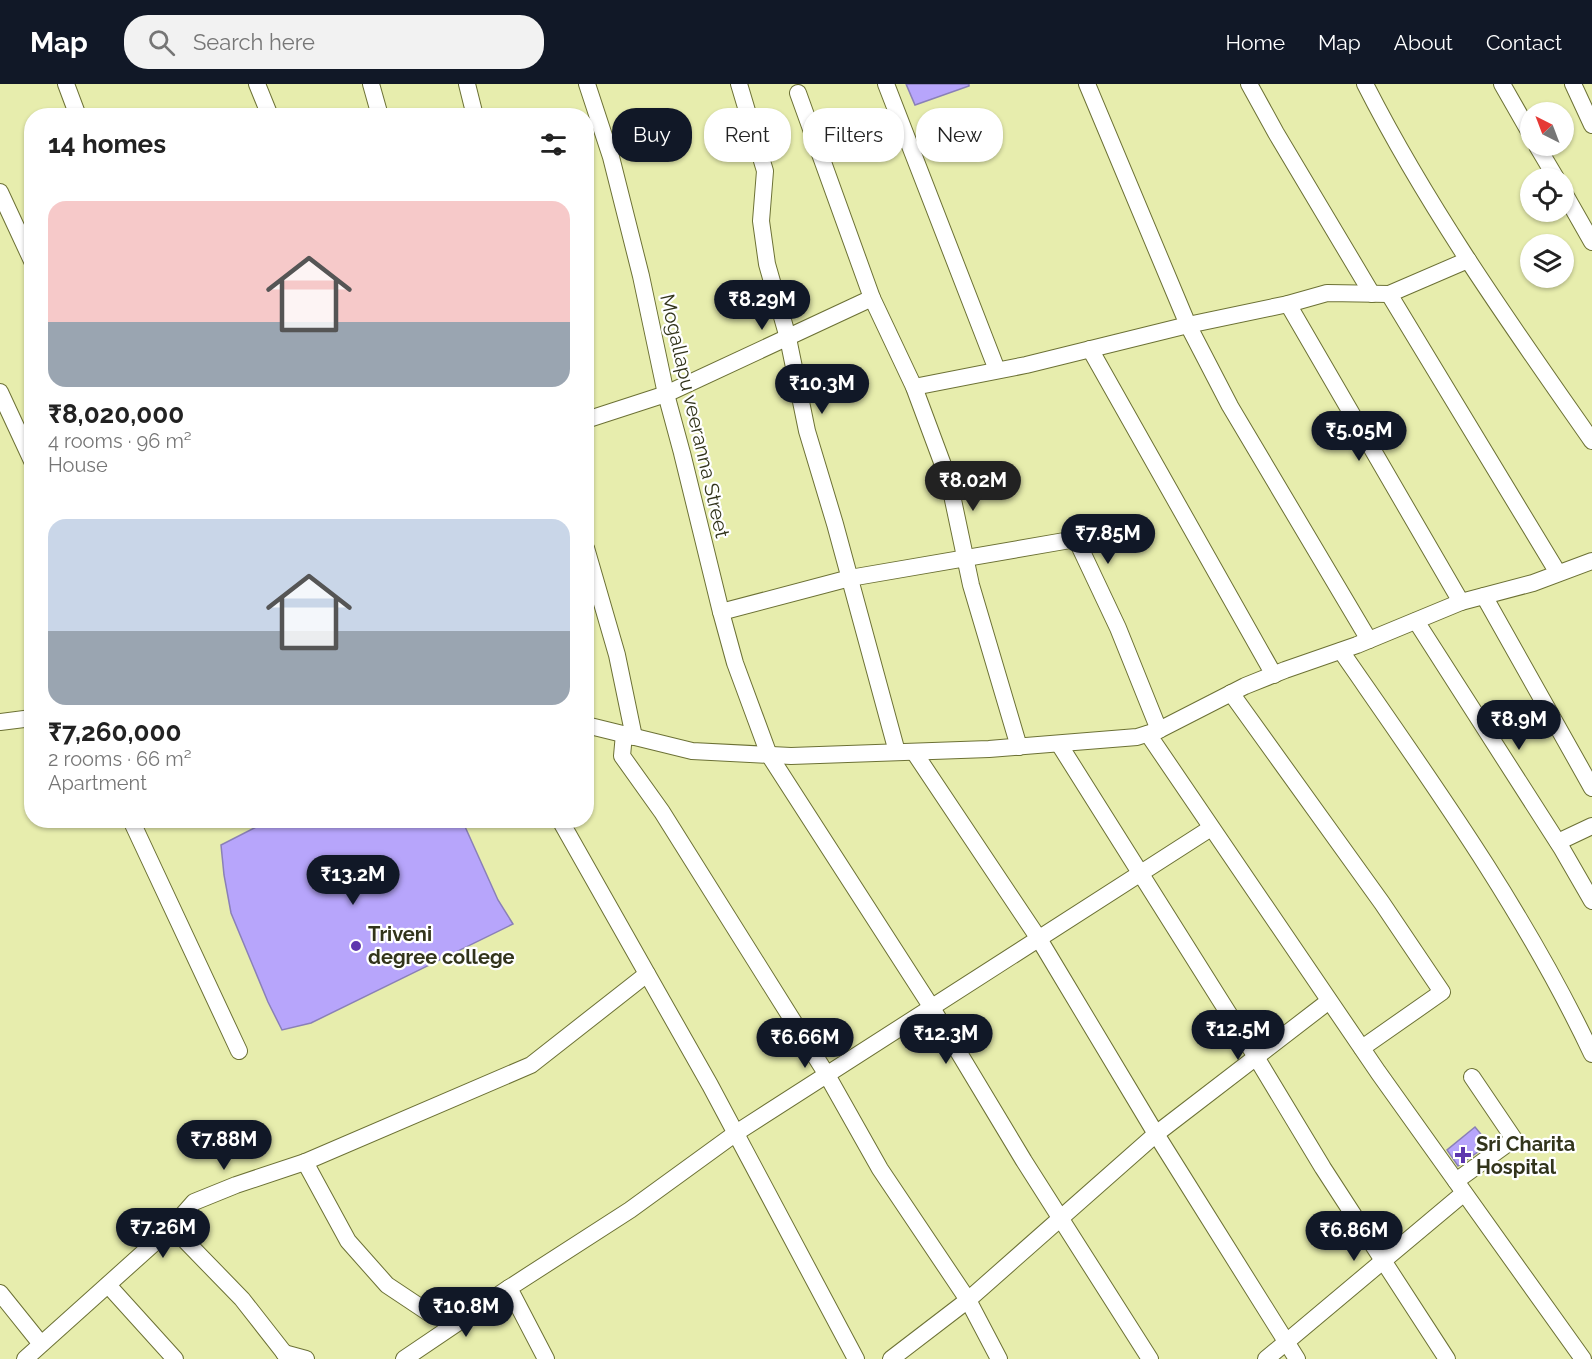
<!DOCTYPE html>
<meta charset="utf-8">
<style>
:root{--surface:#fff;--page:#f2f2f2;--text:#222;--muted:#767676;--accent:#111827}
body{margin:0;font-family:Raleway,sans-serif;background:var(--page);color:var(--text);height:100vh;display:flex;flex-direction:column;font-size:22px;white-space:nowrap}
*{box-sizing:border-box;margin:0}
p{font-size:20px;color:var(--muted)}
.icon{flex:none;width:33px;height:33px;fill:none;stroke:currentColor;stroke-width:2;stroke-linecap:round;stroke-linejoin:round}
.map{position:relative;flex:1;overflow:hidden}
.drawer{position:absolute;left:24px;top:24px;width:570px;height:720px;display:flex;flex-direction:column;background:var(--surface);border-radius:24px;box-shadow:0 2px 4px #0004}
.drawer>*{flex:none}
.hud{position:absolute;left:612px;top:24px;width:570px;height:54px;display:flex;gap:12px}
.needle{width:39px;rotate:318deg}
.buttons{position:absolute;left:1520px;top:18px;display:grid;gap:12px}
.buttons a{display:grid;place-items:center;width:54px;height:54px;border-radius:50%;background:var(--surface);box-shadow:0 2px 4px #0004;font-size:30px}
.price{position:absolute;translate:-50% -51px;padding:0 14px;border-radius:21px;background:var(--accent);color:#fff;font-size:20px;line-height:39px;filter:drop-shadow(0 2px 3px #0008)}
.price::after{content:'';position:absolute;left:50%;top:36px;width:18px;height:14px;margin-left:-9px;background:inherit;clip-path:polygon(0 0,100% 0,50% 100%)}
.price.current{background:#222;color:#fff}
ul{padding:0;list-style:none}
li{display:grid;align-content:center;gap:12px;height:318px;padding:0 24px}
li span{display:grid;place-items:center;height:186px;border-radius:18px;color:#555}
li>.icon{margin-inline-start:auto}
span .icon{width:108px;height:108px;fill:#fffc;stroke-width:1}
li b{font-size:26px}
h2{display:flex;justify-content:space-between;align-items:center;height:72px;padding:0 24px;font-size:26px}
.pill{padding:0 21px;border-radius:24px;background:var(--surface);box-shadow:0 2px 4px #0004;font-size:21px;line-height:54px}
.pill.current{background:var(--accent);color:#fff}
header{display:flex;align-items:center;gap:36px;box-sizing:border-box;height:84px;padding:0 30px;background:var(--accent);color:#fff}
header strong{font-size:28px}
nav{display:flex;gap:33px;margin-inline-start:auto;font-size:21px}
.search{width:420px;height:54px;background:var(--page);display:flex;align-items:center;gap:15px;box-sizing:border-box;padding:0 21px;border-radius:24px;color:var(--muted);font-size:22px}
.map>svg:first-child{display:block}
.building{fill:#b7a5fb;stroke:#8a80b7;stroke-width:1.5}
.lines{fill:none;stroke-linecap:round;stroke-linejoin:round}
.minor-casing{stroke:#6c7135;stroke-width:18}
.minor{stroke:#fff;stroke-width:16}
.poi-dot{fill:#5d36ae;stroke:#fff;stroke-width:2}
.labels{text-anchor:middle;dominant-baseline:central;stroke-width:4.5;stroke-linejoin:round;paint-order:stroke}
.street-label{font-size:20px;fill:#32341b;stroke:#fff}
.poi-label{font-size:20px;font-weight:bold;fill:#32341b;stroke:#fff;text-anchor:start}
</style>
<header>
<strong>Map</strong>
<div class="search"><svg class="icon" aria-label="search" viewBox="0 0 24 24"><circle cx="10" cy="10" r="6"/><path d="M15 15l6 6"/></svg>Search here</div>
<nav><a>Home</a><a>Map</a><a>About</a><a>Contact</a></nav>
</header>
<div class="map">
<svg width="1592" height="1275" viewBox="0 0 1592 1275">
<rect width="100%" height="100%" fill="#e7edad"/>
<g class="building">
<polygon points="906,0 969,0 969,2 915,21"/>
<polygon points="270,736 462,736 498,816 513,840 311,939 282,946 268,918 231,829 224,791 221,761"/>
<polygon points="1475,1043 1489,1060 1458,1082 1447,1066"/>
</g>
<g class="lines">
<g class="minor-casing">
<g id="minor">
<polyline points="66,0 78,32"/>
<polyline points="257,0 270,32"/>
<polyline points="371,0 380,32"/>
<polyline points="467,0 475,32"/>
<polyline points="587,0 611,73 641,192 666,310 682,369 721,528 735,579 769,671 932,924 1024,1077 1150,1275"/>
<polyline points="739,0 765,87 761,137 767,180 788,254 807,347 835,440 897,668"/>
<polyline points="886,0 997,286"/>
<polyline points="1087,0 1188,241 1230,322 1369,556"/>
<polyline points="1249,0 1276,49 1372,210"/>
<path d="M1365,0C1429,126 1511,241 1592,357"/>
<polyline points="1502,0 1530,49"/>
<polyline points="1573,0 1592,41"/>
<polyline points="798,9 872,214 914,303 949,397 971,501 1019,663"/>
<polyline points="1537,62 1556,94"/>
<polyline points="1563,107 1592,158"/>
<polyline points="0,108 32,177"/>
<polyline points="1389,210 1558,489"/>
<polyline points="1288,220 1461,518"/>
<polyline points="1090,265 1274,591"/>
<polyline points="914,303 1026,281 1188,241 1288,220 1327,209 1389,210 1468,176"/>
<polyline points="0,308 32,377"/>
<polyline points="586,336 666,310 872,214"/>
<polyline points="586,464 617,571 634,653"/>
<polyline points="1484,512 1592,704"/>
<polyline points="721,528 850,494 1076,455 1118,544 1159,646"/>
<polyline points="1416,537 1562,765 1592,817"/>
<path d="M1341,567C1431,697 1524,826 1592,970"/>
<polyline points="1231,609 1382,819 1442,908 1362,964"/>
<polyline points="0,638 32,634"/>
<polyline points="586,641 692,667 791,672 989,665 1137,653 1159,646 1245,602 1285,586 1357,561 1461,518 1533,499 1592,477"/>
<polyline points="624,650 622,672 662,728 827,991 880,1085 968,1216 999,1275"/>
<polyline points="1148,650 1378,988 1583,1275"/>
<polyline points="1059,660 1256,973 1323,1084 1447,1275"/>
<polyline points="914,668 1039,855 1156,1050 1297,1275"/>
<polyline points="131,736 239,967"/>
<polyline points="560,736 710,1001 856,1275"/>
<polyline points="1558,758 1592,742"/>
<polyline points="305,1078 348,1157 387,1201 432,1231 461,1237"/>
<polyline points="1456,1097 1514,1055 1472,993"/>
<polyline points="172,1143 194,1118 236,1101 305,1078 531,981 647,890"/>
<polyline points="108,1201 175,1275"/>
<polyline points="0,1209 41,1260"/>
<polyline points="284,1269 306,1275"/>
<polyline points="25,1275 172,1143 242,1215 289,1275"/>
<polyline points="404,1275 509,1204"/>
<polyline points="546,1275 509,1204 630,1126 736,1049 1211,744"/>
<polyline points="891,1275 968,1216 1156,1050 1329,917"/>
<polyline points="1266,1275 1464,1109"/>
</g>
</g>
<use href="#minor" class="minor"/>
</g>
<g class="poi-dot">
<circle cx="356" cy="862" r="6"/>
<path d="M1460 1062h6v6h6v6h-6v6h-6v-6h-6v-6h6z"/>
</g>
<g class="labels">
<g class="street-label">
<text transform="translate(695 332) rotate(77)">Mogallapu veeranna Street</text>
</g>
<g class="poi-label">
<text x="368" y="850">Triveni<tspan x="368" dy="23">degree college</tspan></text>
<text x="1476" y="1060">Sri Charita<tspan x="1476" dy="23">Hospital</tspan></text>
</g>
</g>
</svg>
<div class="buttons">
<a><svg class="needle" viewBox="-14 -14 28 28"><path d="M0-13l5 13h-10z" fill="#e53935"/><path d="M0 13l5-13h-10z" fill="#767676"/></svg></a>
<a><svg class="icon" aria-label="locate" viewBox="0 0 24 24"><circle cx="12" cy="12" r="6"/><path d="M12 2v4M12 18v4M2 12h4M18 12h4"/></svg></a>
<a><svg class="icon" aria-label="layers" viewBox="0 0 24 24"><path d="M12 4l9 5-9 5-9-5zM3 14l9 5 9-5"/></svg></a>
</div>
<b class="price" style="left:762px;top:247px">₹8.29M</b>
<b class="price" style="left:822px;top:331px">₹10.3M</b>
<b class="price" style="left:1359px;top:378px">₹5.05M</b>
<b class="price current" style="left:973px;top:428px">₹8.02M</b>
<b class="price" style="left:1108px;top:481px">₹7.85M</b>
<b class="price" style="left:1519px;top:667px">₹8.9M</b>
<b class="price" style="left:353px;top:822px">₹13.2M</b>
<b class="price" style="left:1238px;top:977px">₹12.5M</b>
<b class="price" style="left:946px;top:981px">₹12.3M</b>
<b class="price" style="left:805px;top:985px">₹6.66M</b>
<b class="price" style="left:224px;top:1087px">₹7.88M</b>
<b class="price" style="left:163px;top:1175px">₹7.26M</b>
<b class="price" style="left:1354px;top:1178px">₹6.86M</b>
<b class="price" style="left:466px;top:1254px">₹10.8M</b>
<div class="hud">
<a class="pill current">Buy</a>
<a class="pill">Rent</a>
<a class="pill">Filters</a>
<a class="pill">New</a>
</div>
<section class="drawer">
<h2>14 homes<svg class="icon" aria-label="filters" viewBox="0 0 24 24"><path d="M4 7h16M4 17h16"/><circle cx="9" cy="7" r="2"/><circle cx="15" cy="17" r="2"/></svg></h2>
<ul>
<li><span style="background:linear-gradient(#f6c9c9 65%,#9aa5b1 0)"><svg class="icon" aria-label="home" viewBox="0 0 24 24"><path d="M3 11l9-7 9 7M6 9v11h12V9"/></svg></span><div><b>₹8,020,000</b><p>4 rooms · 96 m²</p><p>House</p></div></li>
<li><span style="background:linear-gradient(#c9d6e8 60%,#9aa5b1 0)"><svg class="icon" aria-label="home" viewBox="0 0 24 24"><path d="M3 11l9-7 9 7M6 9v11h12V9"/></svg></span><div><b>₹7,260,000</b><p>2 rooms · 66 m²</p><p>Apartment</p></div></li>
</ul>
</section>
</div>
